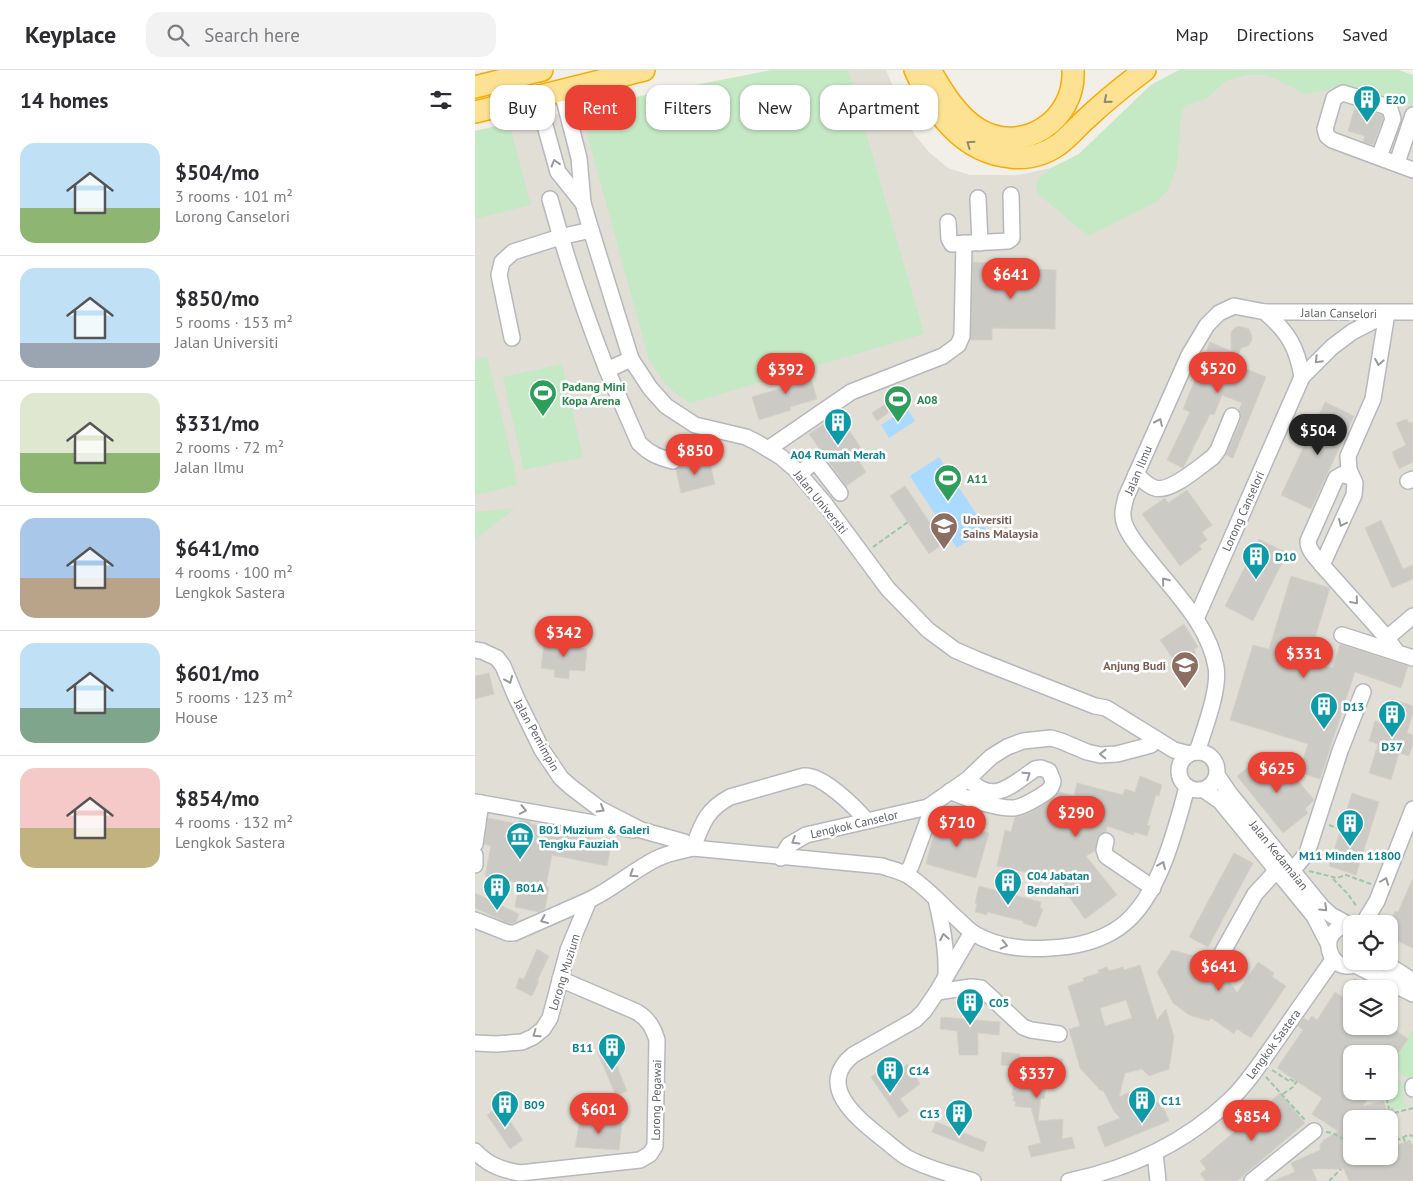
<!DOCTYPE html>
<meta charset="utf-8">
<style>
:root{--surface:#fff;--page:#f2f2f3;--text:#2b2b33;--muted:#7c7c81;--line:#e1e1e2;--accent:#ea4335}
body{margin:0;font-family:"PT Sans",sans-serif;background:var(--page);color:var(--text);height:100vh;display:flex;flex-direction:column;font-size:19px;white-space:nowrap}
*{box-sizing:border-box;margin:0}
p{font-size:16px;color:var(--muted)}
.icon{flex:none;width:28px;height:28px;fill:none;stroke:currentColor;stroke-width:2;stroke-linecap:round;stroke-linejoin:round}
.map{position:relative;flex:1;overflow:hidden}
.sheet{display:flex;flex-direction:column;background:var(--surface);width:475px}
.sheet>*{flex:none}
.guide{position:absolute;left:15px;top:15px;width:475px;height:45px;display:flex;gap:10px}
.controls{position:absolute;left:868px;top:845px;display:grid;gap:10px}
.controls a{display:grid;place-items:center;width:55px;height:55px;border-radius:10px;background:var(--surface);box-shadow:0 1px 4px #0004;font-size:25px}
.price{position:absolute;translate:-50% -42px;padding:0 11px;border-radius:18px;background:var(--accent);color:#fff;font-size:16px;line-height:32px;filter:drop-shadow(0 1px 2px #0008)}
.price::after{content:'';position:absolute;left:50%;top:30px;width:15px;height:11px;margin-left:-8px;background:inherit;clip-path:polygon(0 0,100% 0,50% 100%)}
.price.on{background:#222;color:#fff}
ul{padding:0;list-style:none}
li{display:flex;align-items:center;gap:15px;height:125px;padding:0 20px}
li+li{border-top:1px solid var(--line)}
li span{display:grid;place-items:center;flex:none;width:140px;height:100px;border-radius:15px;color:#555}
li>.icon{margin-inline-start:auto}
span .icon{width:60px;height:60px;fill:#fffc;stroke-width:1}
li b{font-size:21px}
h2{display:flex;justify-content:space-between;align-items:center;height:60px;padding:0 20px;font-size:21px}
.chip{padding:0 18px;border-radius:15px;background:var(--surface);box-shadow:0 1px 4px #0004;font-size:18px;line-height:45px}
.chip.on{background:var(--accent);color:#fff}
header{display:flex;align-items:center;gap:30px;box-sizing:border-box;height:70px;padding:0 25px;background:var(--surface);border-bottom:1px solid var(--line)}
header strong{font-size:24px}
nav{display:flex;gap:28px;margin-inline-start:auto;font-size:18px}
.search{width:350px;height:45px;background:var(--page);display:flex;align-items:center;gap:12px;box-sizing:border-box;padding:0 18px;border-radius:15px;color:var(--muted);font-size:19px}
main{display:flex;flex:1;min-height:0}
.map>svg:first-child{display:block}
.education{fill:#e1ded6;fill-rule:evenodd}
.green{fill:#c5e8c5}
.water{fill:#aadaff}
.building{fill:#cccac5;stroke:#d6d1c6;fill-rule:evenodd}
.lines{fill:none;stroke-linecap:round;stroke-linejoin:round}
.minor-casing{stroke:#b5b8bc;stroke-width:18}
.highway-casing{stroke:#f9ab00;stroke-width:24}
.path{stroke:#9cc7a9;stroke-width:2;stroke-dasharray:5 2.5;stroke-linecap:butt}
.minor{stroke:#fff;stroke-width:15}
.highway{stroke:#fde293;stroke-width:21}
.oneway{stroke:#8e8975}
.oneway2{stroke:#979a9d}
.labels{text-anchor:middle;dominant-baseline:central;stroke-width:5;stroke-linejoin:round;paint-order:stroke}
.culture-label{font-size:12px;font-weight:bold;fill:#0d838f;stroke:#fff;text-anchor:start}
.street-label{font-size:12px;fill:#5f6368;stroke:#fff}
.leisure-label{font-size:12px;font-weight:bold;fill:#27864d;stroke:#fff;text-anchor:start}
.education-label{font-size:12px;font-weight:bold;fill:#785e54;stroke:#fff;text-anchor:start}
</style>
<header>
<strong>Keyplace</strong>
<div class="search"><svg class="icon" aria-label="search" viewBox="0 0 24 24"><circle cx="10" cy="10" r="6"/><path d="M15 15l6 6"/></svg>Search here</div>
<nav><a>Map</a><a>Directions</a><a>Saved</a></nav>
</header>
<main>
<section class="sheet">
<h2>14 homes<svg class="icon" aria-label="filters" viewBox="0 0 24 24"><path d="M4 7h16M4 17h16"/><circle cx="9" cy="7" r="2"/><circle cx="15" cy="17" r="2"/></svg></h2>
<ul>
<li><span style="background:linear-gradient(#bfe0f5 65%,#8fb573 0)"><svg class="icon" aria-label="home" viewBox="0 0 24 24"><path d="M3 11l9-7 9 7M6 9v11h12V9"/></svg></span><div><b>$504/mo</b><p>3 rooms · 101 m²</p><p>Lorong Canselori</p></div></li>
<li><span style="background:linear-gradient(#bfe0f5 75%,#9aa5b1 0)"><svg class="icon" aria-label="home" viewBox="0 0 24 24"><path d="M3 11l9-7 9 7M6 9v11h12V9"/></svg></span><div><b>$850/mo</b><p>5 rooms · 153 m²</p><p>Jalan Universiti</p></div></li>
<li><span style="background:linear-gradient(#dfe7d0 60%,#8fb573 0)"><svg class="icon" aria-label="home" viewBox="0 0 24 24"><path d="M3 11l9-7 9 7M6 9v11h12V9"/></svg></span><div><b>$331/mo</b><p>2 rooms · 72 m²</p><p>Jalan Ilmu</p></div></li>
<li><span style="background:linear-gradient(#a9c7e8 60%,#b9a48a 0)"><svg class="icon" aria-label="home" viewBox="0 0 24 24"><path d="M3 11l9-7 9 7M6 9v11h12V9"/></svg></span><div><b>$641/mo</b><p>4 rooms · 100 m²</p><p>Lengkok Sastera</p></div></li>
<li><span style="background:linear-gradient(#bfe0f5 65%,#7fa58c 0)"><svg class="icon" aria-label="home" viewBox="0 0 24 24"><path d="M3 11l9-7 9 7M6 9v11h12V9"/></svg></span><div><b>$601/mo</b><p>5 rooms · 123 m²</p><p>House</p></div></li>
<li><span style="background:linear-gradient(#f6c9c9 60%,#c2b280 0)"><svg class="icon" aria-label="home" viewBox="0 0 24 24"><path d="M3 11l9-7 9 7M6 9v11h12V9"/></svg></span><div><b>$854/mo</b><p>4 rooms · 132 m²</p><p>Lengkok Sastera</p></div></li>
</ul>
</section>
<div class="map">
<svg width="938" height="1111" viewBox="0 0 938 1111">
<rect width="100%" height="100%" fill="#f1efe8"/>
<path class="education" d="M297,0H411L439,64L454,82L473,98L495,105H544L576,98L589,93L604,84L676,15L704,0H923L938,5V1111H0V61ZM876,854H914V891H876ZM876,919H914V956H876ZM876,984H914V1021H876ZM876,1049H914V1086H876Z"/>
<g class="green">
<path d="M297,0H373L449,264L215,333C194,320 187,310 174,290L105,38Z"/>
<polygon points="704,0 923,0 938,5 938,34 925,35 867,14 853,20 830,24 793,5 771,5 751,11 732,28 712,35 708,39 706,45 702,97 693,120 681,132 613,166 562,123 561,111 576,98 604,84 676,15"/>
<polygon points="34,53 56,135 0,149 0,61"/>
<polygon points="12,287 40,401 39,402 42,415 0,425 0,290"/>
<polygon points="87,294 108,387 49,400 28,307"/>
<polygon points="40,438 0,470 0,442"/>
<polygon points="938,959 938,1003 935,1009 924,1003 925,1001 915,994"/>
<polygon points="919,1007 929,1013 928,1033 933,1035 930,1037 918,1040 915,1039 912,1021 914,1021 914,1017"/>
</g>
<g class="water">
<polygon points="432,338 440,351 414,368 406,355"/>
<polygon points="464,387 511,459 482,478 435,406"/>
</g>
<g class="building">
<polygon points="880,37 907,45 908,49 898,75 888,72 890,66 873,61"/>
<polygon points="498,192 517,193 517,198 581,200 580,259 517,258 517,270 495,270"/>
<polygon points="764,256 774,259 777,266 777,270 773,276 766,278 759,294 791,307 758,388 751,385 766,350 766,344 764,340 767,333 747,325 739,345 735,344 708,398 692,390 715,342 708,339 735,272 756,281 756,262 761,257"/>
<polygon points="333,298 342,329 315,337 316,340 284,350 277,327 310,317 306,306"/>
<polygon points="422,326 427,333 402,351 397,343"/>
<polygon points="850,332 879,346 836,439 806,425"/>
<polygon points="932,349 934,353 938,352 938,392 924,399 917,382 931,375 921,353"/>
<polygon points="355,350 360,358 369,352 392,388 385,393 391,402 371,416 334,364"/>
<polygon points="234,389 240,414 206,423 201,400 206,396"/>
<polygon points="430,416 469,473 454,484 415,426"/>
<polygon points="712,420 737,455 727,462 732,470 724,476 727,479 705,496 667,444 690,428 693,433"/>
<polygon points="906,450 928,499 938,495 938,509 917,518 890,458"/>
<polygon points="784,469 812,483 778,551 750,536"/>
<polygon points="816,506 855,518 833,591 858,598 865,574 933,596 926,618 880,602 845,709 820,701 826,696 833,674 755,650 778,575 794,579"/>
<polygon points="709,554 723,577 719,579 721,584 713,592 708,585 698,589 685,570"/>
<polygon points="82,569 99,571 98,577 112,579 110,601 94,600 94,609 79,607 80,600 66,598 69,574 82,576"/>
<polygon points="14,603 19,624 0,629 0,606"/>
<polygon points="917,629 938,636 938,643 932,663 938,665 938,673 934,686 924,683 916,710 894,703 903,674 894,671 900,651 909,654"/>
<polygon points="787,686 807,711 817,703 839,730 830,739 833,743 808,763 762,706"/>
<polygon points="665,706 687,715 684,726 681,725 672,755 675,756 672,766 659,762 659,765 632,756 631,762 624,765 620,781 611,786 642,825 610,849 578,805 573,807 522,796 530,760 536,762 540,747 552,744 568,735 584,722 599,726 602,713 648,725 650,719 660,722"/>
<polygon points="877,723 904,732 881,805 854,796"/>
<polygon points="13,748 44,754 45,750 56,751 55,754 98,762 97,765 137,772 132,796 77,785 71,816 74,817 70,839 64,842 40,837 44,813 10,806 16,776 9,774"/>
<polygon points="463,748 514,763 501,808 451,794"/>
<polygon points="759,783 778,793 733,877 714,867"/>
<polygon points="938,808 938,878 914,867 914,855 920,841 923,842"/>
<polygon points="504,816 566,832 565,838 568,839 561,857 548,853 548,851 512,842 512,845 500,842 502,834 500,833"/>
<polygon points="0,823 44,844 41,852 35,854 0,838"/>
<polygon points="62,879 74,886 62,911 64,911 57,926 41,918 44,908 49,909"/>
<polygon points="697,880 731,889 747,900 762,923 783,892 799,903 797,907 811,916 776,968 762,959 759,964 736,948 734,951 714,945 698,933 682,902"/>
<path d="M665,895L682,950L691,939L699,967L694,999L674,1006L667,999L650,1003L644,1027L659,1020L666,1039L686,1031L694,1051L630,1077L622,1057L645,1048L640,1042V1043L628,1020L626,1021L605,998L594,959L605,956L593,916L609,911L608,908L624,903L623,900L632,897L634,901L648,897L649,900ZM651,930L657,948L630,956L625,938Z"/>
<polygon points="860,922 876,933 876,956 914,956 933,969 914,997 914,984 876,984 876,1021 898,1021 888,1036 909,1031 911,1039 918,1038 920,1049 876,1049 876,1086 914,1086 914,1079 935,1070 938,1077 938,1111 874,1111 869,1099 837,1099 842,1111 798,1111 820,1102 816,1093 845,1080 845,1075 849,1070 863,1061 837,1044 847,1028 802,998 828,960 823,956 829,948 833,951 837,946 842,950"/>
<polygon points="466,947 525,952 524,965 503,963 503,985 484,985 482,961 465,959"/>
<polygon points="134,976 152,1021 141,1026 122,981"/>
<polygon points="527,982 545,984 545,987 569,990 569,986 588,989 586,1002 574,1000 569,1029 566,1028 563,1051 588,1049 587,1069 597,1067 600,1078 556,1087 553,1076 566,1073 556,1038 540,1036 541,1031 538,1031 539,1026 537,1025 540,1002 538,1002 538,996 526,995"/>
<polygon points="432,994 445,1014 425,1029 434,1041 424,1048 396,1007 405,1001 414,1013"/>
<polygon points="805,1023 830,1053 762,1111 731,1111 725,1104 731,1099 725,1091"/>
<polygon points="25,1036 48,1070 35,1079 12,1045"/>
<polygon points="105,1050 126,1050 147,1053 144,1080 100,1077"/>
<polygon points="461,1052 512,1072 508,1082 457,1062"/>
</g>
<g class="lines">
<g class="minor-casing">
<g id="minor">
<polyline points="87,22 104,88 108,133 116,160 156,289 175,318 191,336 220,355 271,367 281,372 306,387 320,399 350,434 413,519 453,560 480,580 503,590 620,636 631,638 699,680 714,684"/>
<polyline points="62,27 83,102 108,133"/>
<polyline points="904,87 918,49 915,39 910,36 868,23 859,28 850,59 852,66 857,70 938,100"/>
<polyline points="922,93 938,45"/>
<polyline points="503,128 505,173"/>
<path d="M75,129C91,187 110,244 132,300"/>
<polyline points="473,152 474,169 477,174 533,171 537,168 536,125"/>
<path d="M790,242C813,262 822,277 827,307"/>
<polyline points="37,268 24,205 27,192 38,182 85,167 116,160"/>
<path d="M156,289L132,300L164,373C175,384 183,387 198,391"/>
<polyline points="293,379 376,322 468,286 483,275 487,266 489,173"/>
<polyline points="325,404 337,393 342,393 365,423"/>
<path d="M661,404C667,409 672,416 680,418C696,423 725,396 738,387L743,380L757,346"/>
<path d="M877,408L868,404L861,408L833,471C833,481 841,487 847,495L879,425L880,413L874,400L873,386L898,329L912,243"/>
<polyline points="933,411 938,409"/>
<polyline points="847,495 912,568 921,581"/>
<polyline points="721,549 827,307 857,277 877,262 910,245"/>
<polyline points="867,565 938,588"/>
<polyline points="912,568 938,546"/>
<polyline points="0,580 7,581 22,588 28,596 41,627 67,680 86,708 96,717 125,739 166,760 209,772 218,778"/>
<circle cx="723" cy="701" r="19"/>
<path d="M722,682C729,660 745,619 741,597C734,555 700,523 675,491C666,480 648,460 648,446C647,440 650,433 651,427L714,285L732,255L744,243L759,236L790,242H938"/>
<polyline points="742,705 755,724 847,837 856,845 876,856"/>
<polyline points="729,720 745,731 839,846 853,873"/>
<path d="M475,721C489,728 524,739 539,738C548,737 556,731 564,727C571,722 577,720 578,711L574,701L566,698L560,699C535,716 519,735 493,709"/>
<polyline points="0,732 158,760"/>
<polyline points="631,771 629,780 631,786 678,818"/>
<polyline points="0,774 6,733"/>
<path d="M218,778C227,754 231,740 255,727L329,706C347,704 380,737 392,751"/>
<polyline points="0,785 0,795"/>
<polyline points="306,788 314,775 331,765 453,737 493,709 516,687 532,677 548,671 576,668 586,671 612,682 625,685 642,684 676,675"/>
<polyline points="817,801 832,783 865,681 888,622"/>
<polyline points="431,804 436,796 453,750 454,746 453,737"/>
<path d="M461,829C467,855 472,879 471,906"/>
<polyline points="0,850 33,863 39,863 114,830"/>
<polyline points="888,854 902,831 938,739"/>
<path d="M876,856C838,855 854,913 886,891"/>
<path d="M497,862L462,922L449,941L440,950L378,985C340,1016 383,1049 408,1069C416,1075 424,1083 433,1088C453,1099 476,1104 498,1111"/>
<polyline points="746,885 780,824 802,800"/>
<polyline points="907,891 938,911"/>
<polyline points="880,895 938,924"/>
<polyline points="462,922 496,917 506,918 548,957 556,960 584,964"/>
<path d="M0,973L21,974L47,972L58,967L68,959L75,948L93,880L114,830C138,819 157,801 181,789C192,783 205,781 218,778L407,796C415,799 425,801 432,805C449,815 464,832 478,845C485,851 491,858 498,863C521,877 549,880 575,878C597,877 618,873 637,862C682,838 700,762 712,717"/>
<polyline points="938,1016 938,1019"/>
<path d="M0,1081C13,1095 27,1100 45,1103L165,1090L175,1084L180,1076L182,970C178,957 173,949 162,942L85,909"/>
<polyline points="680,1083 683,1111"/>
<path d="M594,1111C653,1099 710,1073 755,1030C774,1012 788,989 804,967C822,941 840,915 858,890"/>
<polyline points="777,1111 839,1061"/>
</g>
</g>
<g class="highway-casing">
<g id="highway">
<path d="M440,0C459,42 487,83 536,87C553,89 570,84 583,75C594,67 602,57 611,49C630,31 650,15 670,0"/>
<path d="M455,0C467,21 482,46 503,59C547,86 601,50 598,0"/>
<polyline points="0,17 67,0"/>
<polyline points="0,42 169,0"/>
</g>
</g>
<g class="path">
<polyline points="398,477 433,452"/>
<polyline points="854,755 865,759"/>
<polyline points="834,801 862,808 871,805 896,814"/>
<polyline points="858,809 873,824 882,837"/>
<polyline points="880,919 880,909"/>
<polyline points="914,937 915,938"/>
<polyline points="797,1000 814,1011 815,1009 821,1013"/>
<polyline points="791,1007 831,1051"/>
<polyline points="914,1012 917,1006"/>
<polyline points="910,1021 914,1039"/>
<polyline points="808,1024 818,1017 822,1011"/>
<polyline points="919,1043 938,1038"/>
<polyline points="851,1062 857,1063 876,1073"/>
<polyline points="928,1067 930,1072"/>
<polyline points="914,1074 933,1065 938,1066"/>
<polyline points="854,1111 866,1099"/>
</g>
<use href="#minor" class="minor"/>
<use href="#highway" class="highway"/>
</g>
<defs><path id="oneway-chevron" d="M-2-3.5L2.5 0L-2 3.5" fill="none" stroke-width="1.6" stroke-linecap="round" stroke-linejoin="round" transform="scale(1.25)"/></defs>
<g class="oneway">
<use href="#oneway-chevron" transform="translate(632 30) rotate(139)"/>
<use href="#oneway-chevron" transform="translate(495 74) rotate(-145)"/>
</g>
<g class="oneway2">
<use href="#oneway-chevron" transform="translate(80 93) rotate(-107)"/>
<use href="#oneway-chevron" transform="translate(843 290) rotate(135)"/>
<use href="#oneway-chevron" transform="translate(904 292) rotate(100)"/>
<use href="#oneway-chevron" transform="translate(684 352) rotate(-66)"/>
<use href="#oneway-chevron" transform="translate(867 453) rotate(115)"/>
<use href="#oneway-chevron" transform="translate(690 511) rotate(-129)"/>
<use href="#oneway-chevron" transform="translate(880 531) rotate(49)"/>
<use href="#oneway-chevron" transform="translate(34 610) rotate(67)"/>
<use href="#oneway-chevron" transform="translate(628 684) rotate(-179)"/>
<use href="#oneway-chevron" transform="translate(552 705) rotate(-34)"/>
<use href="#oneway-chevron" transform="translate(126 739) rotate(30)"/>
<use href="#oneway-chevron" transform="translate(48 740) rotate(11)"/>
<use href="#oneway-chevron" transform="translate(320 771) rotate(148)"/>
<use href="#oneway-chevron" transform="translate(687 795) rotate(-67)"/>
<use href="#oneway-chevron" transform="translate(158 804) rotate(146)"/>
<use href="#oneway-chevron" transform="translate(910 811) rotate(-69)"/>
<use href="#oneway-chevron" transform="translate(849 838) rotate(44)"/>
<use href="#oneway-chevron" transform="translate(69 850) rotate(156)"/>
<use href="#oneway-chevron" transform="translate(469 867) rotate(-100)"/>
<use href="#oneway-chevron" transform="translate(529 875) rotate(13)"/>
<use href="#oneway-chevron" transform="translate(61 964) rotate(145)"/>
</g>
<defs>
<g id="building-pin" transform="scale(1.4375)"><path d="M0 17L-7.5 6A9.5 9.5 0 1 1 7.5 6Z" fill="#0f9aa8" stroke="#fff"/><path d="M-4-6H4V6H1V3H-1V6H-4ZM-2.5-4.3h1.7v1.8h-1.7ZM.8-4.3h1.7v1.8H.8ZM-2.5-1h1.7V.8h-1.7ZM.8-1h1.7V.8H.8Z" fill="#fff"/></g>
<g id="stadium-pin" transform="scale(1.4375)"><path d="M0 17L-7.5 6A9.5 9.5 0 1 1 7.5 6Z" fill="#2e9e5b" stroke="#fff"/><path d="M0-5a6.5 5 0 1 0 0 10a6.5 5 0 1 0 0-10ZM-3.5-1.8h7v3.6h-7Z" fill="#fff"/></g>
<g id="university-pin" transform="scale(1.4375)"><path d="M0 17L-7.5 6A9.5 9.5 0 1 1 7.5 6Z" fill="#8d6e63" stroke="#fff"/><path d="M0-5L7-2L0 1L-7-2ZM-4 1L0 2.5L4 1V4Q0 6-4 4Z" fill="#fff"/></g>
<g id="museum-pin" transform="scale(1.4375)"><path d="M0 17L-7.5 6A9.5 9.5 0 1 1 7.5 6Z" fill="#0f9aa8" stroke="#fff"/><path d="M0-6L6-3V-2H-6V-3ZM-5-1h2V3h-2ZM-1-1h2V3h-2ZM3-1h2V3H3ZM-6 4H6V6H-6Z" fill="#fff"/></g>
</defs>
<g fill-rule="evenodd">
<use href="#building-pin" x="892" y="29"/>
<use href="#stadium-pin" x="68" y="323"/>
<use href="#stadium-pin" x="423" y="329"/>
<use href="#building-pin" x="363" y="352"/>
<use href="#stadium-pin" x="473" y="408"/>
<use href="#university-pin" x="469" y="456"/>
<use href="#building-pin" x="781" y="486"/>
<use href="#university-pin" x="710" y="595"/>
<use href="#building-pin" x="849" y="636"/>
<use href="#building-pin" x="917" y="644"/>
<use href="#building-pin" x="875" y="753"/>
<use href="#museum-pin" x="45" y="766"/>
<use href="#building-pin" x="533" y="812"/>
<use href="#building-pin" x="22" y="817"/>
<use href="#building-pin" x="495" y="932"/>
<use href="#building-pin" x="137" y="977"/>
<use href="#building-pin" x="415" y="1000"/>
<use href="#building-pin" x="667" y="1030"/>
<use href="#building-pin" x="30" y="1034"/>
<use href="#building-pin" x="484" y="1043"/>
</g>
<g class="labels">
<g class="culture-label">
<text x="911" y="29">E20</text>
<text x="363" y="384" text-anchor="middle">A04 Rumah Merah</text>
<text x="800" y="486">D10</text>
<text x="868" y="636">D13</text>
<text x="917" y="676" text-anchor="middle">D37</text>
<text x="64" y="759">B01 Muzium &amp; Galeri<tspan x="64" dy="14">Tengku Fauziah</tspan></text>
<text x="875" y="785" text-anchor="middle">M11 Minden 11800</text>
<text x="552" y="805">C04 Jabatan<tspan x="552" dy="14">Bendahari</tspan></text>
<text x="41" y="817">B01A</text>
<text x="514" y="932">C05</text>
<text x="118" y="977" text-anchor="end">B11</text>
<text x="434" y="1000">C14</text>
<text x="686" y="1030">C11</text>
<text x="49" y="1034">B09</text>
<text x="465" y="1043" text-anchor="end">C13</text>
</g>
<g class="street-label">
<text transform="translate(864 243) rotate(1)">Jalan Canselori</text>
<text transform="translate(663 400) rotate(-67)">Jalan Ilmu</text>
<text transform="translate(346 432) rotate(51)">Jalan Universiti</text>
<text transform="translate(768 441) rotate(-66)">Lorong Canselori</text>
<text transform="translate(62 665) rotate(61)">Jalan Pemimpin</text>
<text transform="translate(379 754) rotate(-13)">Lengkok Canselor</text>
<text transform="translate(804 785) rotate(51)">Jalan Kedamaian</text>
<text transform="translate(89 902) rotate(-73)">Lorong Muzium</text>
<text transform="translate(798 974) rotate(-54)">Lengkok Sastera</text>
<text transform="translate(181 1030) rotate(-89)">Lorong Pegawai</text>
</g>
<g class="leisure-label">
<text x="87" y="316">Padang Mini<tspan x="87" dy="14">Kopa Arena</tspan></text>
<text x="442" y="329">A08</text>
<text x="492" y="408">A11</text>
</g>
<g class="education-label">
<text x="488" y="449">Universiti<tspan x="488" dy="14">Sains Malaysia</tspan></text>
<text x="691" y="595" text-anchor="end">Anjung Budi</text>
</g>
</g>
</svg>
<div class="controls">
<a><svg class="icon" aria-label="locate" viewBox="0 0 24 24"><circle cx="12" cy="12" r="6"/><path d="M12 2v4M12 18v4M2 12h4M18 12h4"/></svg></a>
<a><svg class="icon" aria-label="layers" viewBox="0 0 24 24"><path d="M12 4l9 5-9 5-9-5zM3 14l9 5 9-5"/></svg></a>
<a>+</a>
<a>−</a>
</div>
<b class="price" style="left:536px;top:230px">$641</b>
<b class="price" style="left:743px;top:324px">$520</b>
<b class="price" style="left:311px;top:325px">$392</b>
<b class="price on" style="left:843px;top:386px">$504</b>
<b class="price" style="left:220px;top:406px">$850</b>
<b class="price" style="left:89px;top:588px">$342</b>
<b class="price" style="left:829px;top:609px">$331</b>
<b class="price" style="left:802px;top:724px">$625</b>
<b class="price" style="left:601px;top:768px">$290</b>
<b class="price" style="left:482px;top:778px">$710</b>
<b class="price" style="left:744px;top:922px">$641</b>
<b class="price" style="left:562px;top:1029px">$337</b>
<b class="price" style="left:124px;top:1065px">$601</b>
<b class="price" style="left:777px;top:1072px">$854</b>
<div class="guide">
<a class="chip">Buy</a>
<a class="chip on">Rent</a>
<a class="chip">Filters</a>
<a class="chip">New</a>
<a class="chip">Apartment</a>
</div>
</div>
</main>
